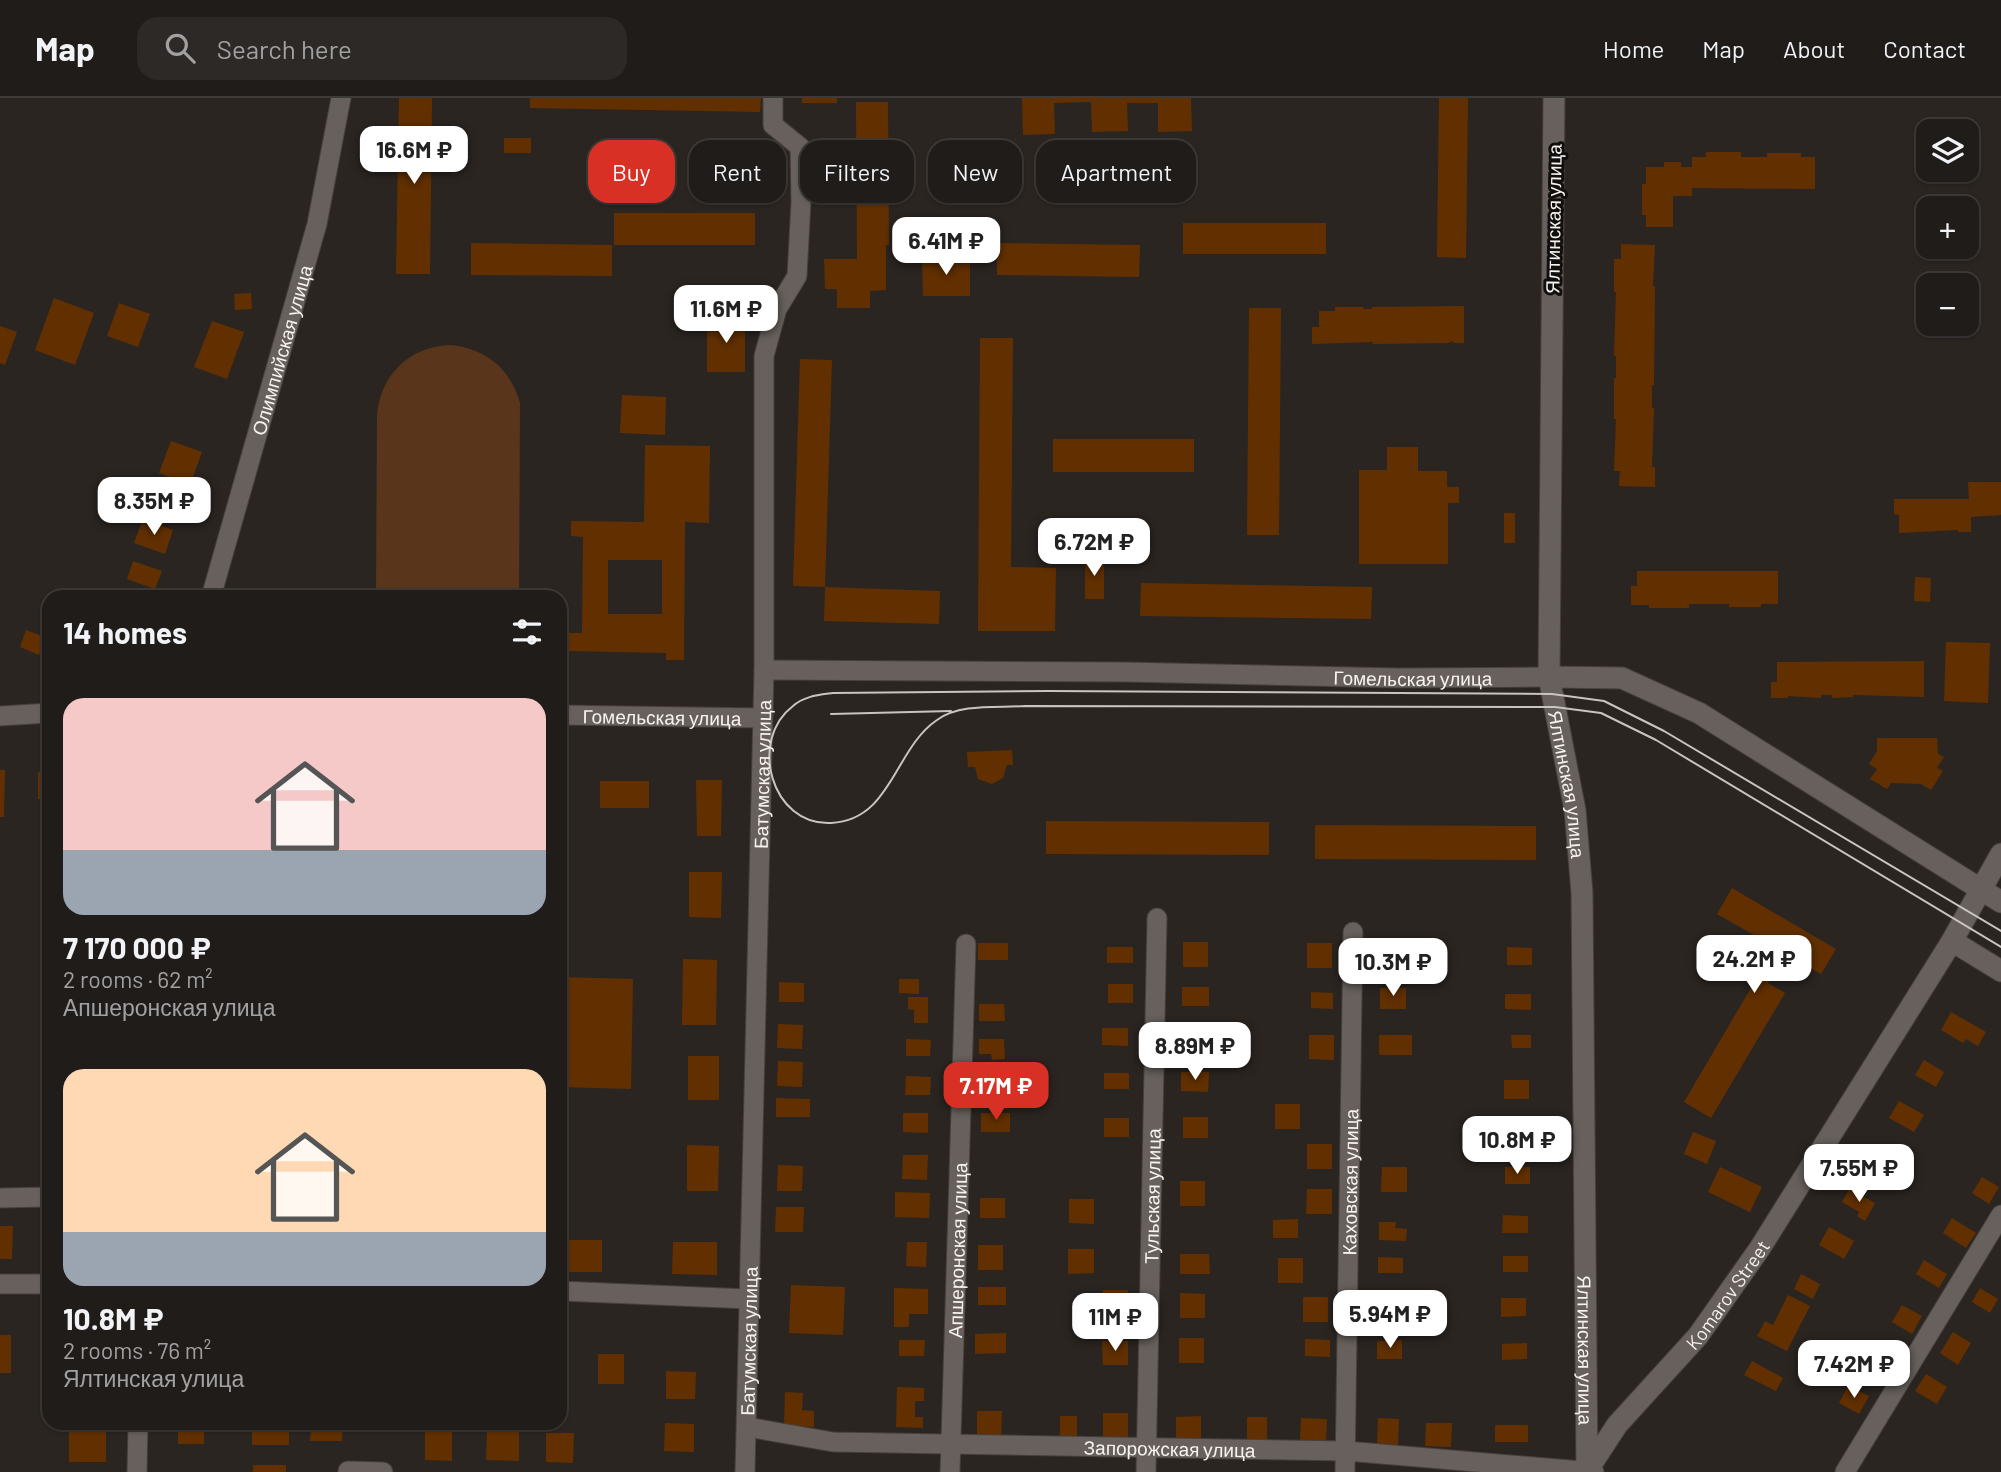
<!DOCTYPE html>
<meta charset="utf-8">
<style>
:root{--surface:#201c19;--page:#2d2926;--text:#f1f3f6;--muted:#a2a1a2;--line:#3d3a38;--accent:#d93025}
body{margin:0;font-family:Barlow,sans-serif;background:var(--page);color:var(--text);height:100vh;display:flex;flex-direction:column;font-size:26px;white-space:nowrap}
*{box-sizing:border-box;margin:0}
p{font-size:23px;color:var(--muted)}
.icon{flex:none;width:38px;height:38px;fill:none;stroke:currentColor;stroke-width:2;stroke-linecap:round;stroke-linejoin:round}
.map{position:relative;flex:1;overflow:hidden}
.panel{position:absolute;left:42px;top:492px;width:525px;height:840px;display:flex;flex-direction:column;background:var(--surface);border-radius:21px;box-shadow:0 2px 5px #0004,0 0 0 2px var(--line)}
.panel>*{flex:none}
.guide{position:absolute;left:588px;top:42px;width:665px;height:63px;display:flex;gap:14px}
.buttons{position:absolute;left:1916px;top:21px;display:grid;gap:14px}
.buttons a{display:grid;place-items:center;width:63px;height:63px;border-radius:14px;background:var(--surface);box-shadow:0 2px 5px #0004,0 0 0 2px var(--line);font-size:35px}
.price{position:absolute;translate:-50% -60px;padding:0 16px;border-radius:14px;background:#fff;color:#222;font-size:23px;line-height:46px;filter:drop-shadow(0 2px 4px #0008)}
.price::after{content:'';position:absolute;left:50%;top:42px;width:21px;height:16px;margin-left:-10px;background:inherit;clip-path:polygon(0 0,100% 0,50% 100%)}
.price.selected{background:var(--accent);color:#fff}
ul{padding:0;list-style:none}
li{display:grid;align-content:center;gap:14px;height:371px;padding:0 21px}
li span{display:grid;place-items:center;height:217px;border-radius:21px;color:#555}
li>.icon{margin-inline-start:auto}
span .icon{width:126px;height:126px;fill:#fffc;stroke-width:1}
li b{font-size:30px}
h2{display:flex;justify-content:space-between;align-items:center;height:84px;padding:0 21px;font-size:30px}
.pill{padding:0 24px;border-radius:21px;background:var(--surface);box-shadow:0 2px 5px #0004,0 0 0 2px var(--line);font-size:24px;line-height:63px}
.pill.selected{background:var(--accent);color:#fff}
header{display:flex;align-items:center;gap:42px;box-sizing:border-box;height:98px;padding:0 35px;background:var(--surface);border-bottom:2px solid var(--line)}
header strong{font-size:33px}
nav{display:flex;gap:38px;margin-inline-start:auto;font-size:24px}
.search{width:490px;height:63px;background:var(--page);display:flex;align-items:center;gap:18px;box-sizing:border-box;padding:0 24px;border-radius:21px;color:var(--muted);font-size:26px}
.map>svg:first-child{display:block}
.green{fill:#59361b}
.building{fill:#623000;fill-rule:evenodd}
.lines{fill:none;stroke-linecap:round;stroke-linejoin:round}
.street-casing{stroke:#45403d;stroke-width:21}
.secondary-casing{stroke:#45403d;stroke-width:23}
.street{stroke:#67605c;stroke-width:19}
.secondary{stroke:#67605c;stroke-width:21}
.tram{stroke:#c8c4c1;stroke-width:2}
.labels{text-anchor:middle;dominant-baseline:central;stroke-width:6;stroke-linejoin:round;paint-order:stroke}
.street-label{font-size:19px;fill:#f6f3f0;stroke:#110f0d}
</style>
<header>
<strong>Map</strong>
<div class="search"><svg class="icon" aria-label="search" viewBox="0 0 24 24"><circle cx="10" cy="10" r="6"/><path d="M15 15l6 6"/></svg>Search here</div>
<nav><a>Home</a><a>Map</a><a>About</a><a>Contact</a></nav>
</header>
<div class="map">
<svg width="2001" height="1374" viewBox="0 0 2001 1374">
<rect width="100%" height="100%" fill="#2b2521"/>
<path class="green" d="M449,247C485,250 510,270 520,305L519,499H376L377,316C381,277 409,249 449,247Z"/>
<g class="building">
<polygon points="399,0 432,0 430,176 396,176"/>
<polygon points="530,0 761,0 760,14 530,10"/>
<rect x="802" y="0" width="35" height="5"/>
<polygon points="1022,0 1191,0 1192,33 1158,34 1158,5 1127,5 1128,33 1092,34 1091,4 1054,5 1055,36 1023,37"/>
<polygon points="1439,0 1468,0 1466,160 1437,159"/>
<polygon points="856,4 888,4 889,147 886,147 886,192 870,193 870,210 837,210 837,191 825,191 824,161 857,161"/>
<rect x="504" y="40" width="27" height="15"/>
<polygon points="1706,54 1741,54 1741,59 1767,59 1767,55 1801,55 1801,59 1815,59 1815,91 1692,90 1692,98 1673,98 1673,129 1646,129 1646,117 1642,117 1642,86 1646,86 1646,69 1664,69 1664,64 1681,64 1681,69 1692,69 1692,59 1706,59"/>
<rect x="614" y="115" width="141" height="32"/>
<rect x="1183" y="125" width="143" height="31"/>
<polygon points="471,145 612,147 612,178 471,177"/>
<polygon points="997,145 1140,147 1139,179 997,177"/>
<polygon points="1621,146 1655,147 1653,188 1655,188 1654,287 1652,287 1652,310 1654,310 1652,369 1655,369 1655,389 1619,388 1620,373 1614,373 1616,321 1614,321 1614,280 1616,280 1616,258 1614,258 1616,194 1614,194 1614,161 1621,161"/>
<polygon points="922,161 970,161 970,198 923,198"/>
<polygon points="251,195 252,211 235,212 234,196"/>
<polygon points="54,200 94,215 75,267 35,252"/>
<polygon points="119,205 150,216 138,249 107,238"/>
<polygon points="1464,208 1464,245 1453,245 1453,243 1448,245 1372,246 1373,244 1312,246 1312,229 1319,229 1319,213 1335,213 1335,209 1364,209 1363,211 1372,211 1372,209"/>
<polygon points="1249,210 1281,210 1279,437 1247,437"/>
<rect x="707" y="220" width="38" height="54"/>
<polygon points="212,223 244,234 227,281 194,269"/>
<polygon points="0,228 17,234 5,267 0,265"/>
<polygon points="980,240 1013,240 1011,469 1056,470 1055,533 978,533"/>
<polygon points="800,261 832,262 825,489 793,488"/>
<polygon points="622,297 666,299 665,337 620,335"/>
<rect x="1053" y="341" width="141" height="33"/>
<polygon points="171,343 202,354 190,387 159,375"/>
<path d="M645,347L710,348L709,425L685,424L684,562H666V555L569,553V535H582L583,439L571,438V423L644,424ZM608,462H662V516H608Z"/>
<polygon points="1387,349 1418,349 1418,373 1447,373 1447,389 1459,389 1459,405 1448,405 1448,466 1359,466 1359,372 1387,372"/>
<polygon points="1968,384 2001,384 2001,417 1971,419 1971,434 1958,434 1958,432 1899,435 1899,417 1894,416 1894,401 1969,401"/>
<rect x="1504" y="415" width="11" height="30"/>
<polygon points="143,421 173,432 165,456 134,445"/>
<rect x="1085" y="459" width="19" height="42"/>
<polygon points="133,463 162,473 155,491 127,481"/>
<polygon points="1637,473 1778,473 1778,506 1761,506 1761,509 1729,509 1729,506 1689,506 1689,510 1649,510 1649,507 1631,507 1631,488 1637,488"/>
<polygon points="1915,479 1931,480 1930,504 1914,503"/>
<polygon points="1141,485 1372,489 1371,521 1140,518"/>
<polygon points="825,489 940,493 939,526 824,523"/>
<polygon points="26,532 45,539 39,557 20,549"/>
<polygon points="1946,544 1990,545 1988,605 1944,603"/>
<polygon points="1924,563 1924,599 1853,597 1853,599 1832,600 1832,597 1821,597 1821,600 1788,598 1788,600 1771,600 1771,584 1777,584 1777,564"/>
<polygon points="1877,640 1937,640 1938,656 1944,659 1937,670 1943,673 1931,692 1921,686 1891,685 1887,691 1870,681 1877,671 1869,666 1877,653"/>
<polygon points="1012,652 1013,667 1007,667 1003,680 992,686 978,681 975,669 968,669 967,654"/>
<polygon points="0,672 5,672 4,719 0,719"/>
<rect x="38" y="674" width="11" height="27"/>
<polygon points="696,682 722,682 721,738 697,738"/>
<rect x="600" y="683" width="49" height="27"/>
<rect x="560" y="685" width="4" height="27"/>
<polygon points="1046,723 1269,724 1269,757 1046,756"/>
<polygon points="1315,727 1536,728 1536,762 1315,761"/>
<polygon points="689,774 722,774 721,820 689,819"/>
<polygon points="1732,790 1836,851 1821,876 1784,855 1768,885 1785,895 1711,1020 1684,1004 1775,849 1717,816"/>
<rect x="1183" y="844" width="25" height="25"/>
<rect x="978" y="845" width="30" height="17"/>
<rect x="1307" y="845" width="25" height="25"/>
<rect x="1107" y="849" width="26" height="16"/>
<polygon points="1507,849 1532,850 1532,867 1507,867"/>
<rect x="1376" y="851" width="30" height="22"/>
<polygon points="683,861 717,862 716,927 682,927"/>
<polygon points="560,879 633,881 631,991 560,989"/>
<polygon points="899,881 919,881 919,896 899,895"/>
<polygon points="779,884 804,885 804,904 779,904"/>
<rect x="1108" y="886" width="25" height="19"/>
<rect x="1182" y="889" width="27" height="19"/>
<rect x="1380" y="890" width="26" height="21"/>
<polygon points="1311,894 1333,895 1333,911 1311,910"/>
<polygon points="1505,896 1531,896 1531,912 1505,911"/>
<polygon points="908,899 928,899 928,925 914,925 914,912 908,911"/>
<polygon points="979,906 1004,906 1005,923 979,923"/>
<polygon points="1951,914 1986,934 1978,948 1966,941 1963,945 1941,932"/>
<polygon points="778,926 803,927 802,951 777,950"/>
<polygon points="1179,929 1209,929 1209,947 1180,948"/>
<polygon points="1102,930 1128,930 1128,948 1102,947"/>
<polygon points="1309,937 1334,937 1334,962 1309,961"/>
<rect x="1379" y="937" width="33" height="20"/>
<polygon points="1511,937 1531,937 1531,950 1512,950"/>
<polygon points="906,941 931,942 930,958 906,958"/>
<polygon points="979,941 1004,941 1005,961 992,962 991,956 979,956"/>
<rect x="688" y="958" width="31" height="44"/>
<polygon points="1924,962 1944,974 1936,989 1915,977"/>
<polygon points="778,963 803,964 802,989 777,988"/>
<polygon points="1181,974 1209,974 1208,994 1181,993"/>
<rect x="1104" y="975" width="25" height="16"/>
<polygon points="906,978 931,979 930,997 905,997"/>
<polygon points="998,978 999,995 978,996 978,979"/>
<rect x="1504" y="982" width="25" height="19"/>
<polygon points="776,1000 810,1001 810,1019 776,1019"/>
<polygon points="1899,1003 1924,1017 1914,1034 1889,1020"/>
<rect x="1275" y="1006" width="25" height="25"/>
<polygon points="903,1015 928,1015 928,1035 903,1034"/>
<rect x="981" y="1015" width="29" height="19"/>
<rect x="1183" y="1019" width="25" height="21"/>
<rect x="1104" y="1020" width="25" height="19"/>
<polygon points="1505,1027 1530,1027 1530,1045 1505,1044"/>
<polygon points="1693,1034 1716,1043 1707,1066 1684,1056"/>
<rect x="1307" y="1046" width="25" height="25"/>
<polygon points="687,1047 719,1048 718,1093 687,1093"/>
<polygon points="1877,1047 1897,1059 1887,1076 1867,1064"/>
<polygon points="903,1057 928,1057 927,1082 902,1081"/>
<polygon points="778,1067 803,1068 802,1093 777,1093"/>
<polygon points="1382,1069 1407,1069 1407,1094 1381,1094"/>
<rect x="1505" y="1069" width="25" height="17"/>
<polygon points="1720,1069 1762,1089 1750,1114 1708,1094"/>
<polygon points="1982,1079 1999,1089 1989,1106 1972,1095"/>
<rect x="1180" y="1083" width="25" height="25"/>
<polygon points="1307,1091 1332,1091 1332,1116 1306,1116"/>
<polygon points="1849,1091 1875,1105 1865,1123 1857,1118 1859,1114 1842,1104"/>
<polygon points="895,1094 930,1095 929,1120 895,1119"/>
<rect x="980" y="1100" width="25" height="20"/>
<polygon points="1069,1101 1094,1101 1094,1126 1069,1125"/>
<polygon points="776,1109 804,1109 803,1134 775,1134"/>
<polygon points="1503,1117 1528,1118 1528,1135 1502,1135"/>
<polygon points="1952,1120 1976,1135 1966,1150 1943,1135"/>
<polygon points="1298,1121 1298,1140 1273,1140 1273,1122"/>
<polygon points="1379,1124 1396,1124 1395,1130 1407,1131 1406,1143 1379,1142"/>
<polygon points="0,1128 13,1128 12,1161 0,1161"/>
<polygon points="1829,1129 1854,1143 1844,1161 1819,1147"/>
<rect x="560" y="1142" width="42" height="32"/>
<polygon points="673,1144 717,1144 717,1177 672,1176"/>
<polygon points="907,1144 927,1144 926,1169 906,1168"/>
<rect x="978" y="1147" width="25" height="25"/>
<polygon points="1068,1151 1094,1151 1094,1175 1068,1176"/>
<polygon points="1180,1156 1209,1156 1210,1176 1180,1176"/>
<rect x="1503" y="1158" width="25" height="16"/>
<polygon points="1378,1159 1403,1160 1403,1175 1378,1175"/>
<rect x="1278" y="1160" width="25" height="25"/>
<polygon points="1924,1162 1947,1176 1939,1190 1916,1176"/>
<polygon points="1801,1176 1820,1186 1813,1201 1794,1191"/>
<polygon points="791,1187 845,1189 843,1237 789,1235"/>
<rect x="978" y="1189" width="28" height="18"/>
<polygon points="894,1190 928,1191 928,1216 909,1216 909,1229 894,1229"/>
<polygon points="1980,1190 1998,1201 1990,1215 1972,1204"/>
<polygon points="1103,1192 1128,1192 1128,1210 1103,1209"/>
<polygon points="1180,1195 1205,1196 1205,1220 1180,1220"/>
<polygon points="1788,1197 1810,1208 1787,1253 1757,1238 1765,1223 1773,1227"/>
<rect x="1303" y="1199" width="25" height="25"/>
<polygon points="1501,1200 1526,1200 1526,1218 1501,1219"/>
<polygon points="1377,1202 1403,1202 1402,1217 1377,1217"/>
<polygon points="1902,1207 1922,1218 1912,1236 1892,1224"/>
<polygon points="1953,1234 1971,1245 1958,1267 1940,1255"/>
<polygon points="1006,1235 1006,1255 975,1256 975,1236"/>
<rect x="0" y="1237" width="11" height="38"/>
<rect x="1179" y="1240" width="25" height="25"/>
<polygon points="1305,1241 1330,1242 1330,1259 1305,1258"/>
<polygon points="899,1242 925,1242 924,1258 899,1258"/>
<polygon points="1402,1242 1402,1261 1377,1261 1377,1243"/>
<polygon points="1102,1243 1128,1243 1128,1267 1103,1267"/>
<polygon points="1527,1245 1527,1261 1502,1262 1502,1246"/>
<polygon points="1878,1249 1897,1259 1888,1275 1869,1265"/>
<rect x="560" y="1254" width="3" height="31"/>
<rect x="598" y="1256" width="26" height="30"/>
<polygon points="1752,1263 1783,1280 1776,1293 1744,1277"/>
<polygon points="666,1273 696,1274 695,1301 666,1301"/>
<polygon points="1926,1276 1947,1289 1937,1306 1915,1293"/>
<polygon points="1848,1288 1869,1298 1859,1316 1839,1305"/>
<polygon points="897,1289 924,1290 924,1303 915,1303 915,1319 923,1319 923,1330 896,1329"/>
<polygon points="785,1294 803,1295 802,1312 814,1313 814,1329 784,1328"/>
<polygon points="977,1313 1002,1313 1001,1339 977,1339"/>
<rect x="1103" y="1315" width="25" height="25"/>
<rect x="1060" y="1318" width="17" height="24"/>
<polygon points="1201,1318 1201,1343 1176,1343 1176,1319"/>
<rect x="1247" y="1319" width="20" height="24"/>
<polygon points="1301,1320 1327,1321 1326,1345 1300,1343"/>
<polygon points="1378,1320 1399,1321 1398,1347 1377,1346"/>
<rect x="69" y="1325" width="37" height="39"/>
<rect x="178" y="1325" width="26" height="21"/>
<rect x="252" y="1325" width="37" height="22"/>
<polygon points="311,1325 343,1325 342,1343 310,1343"/>
<polygon points="665,1325 694,1326 694,1354 664,1353"/>
<polygon points="1426,1325 1452,1325 1451,1349 1425,1348"/>
<rect x="1495" y="1327" width="33" height="17"/>
<polygon points="425,1330 452,1330 452,1363 425,1362"/>
<polygon points="487,1332 519,1333 519,1363 486,1362"/>
<polygon points="546,1335 574,1335 573,1365 546,1364"/>
<rect x="253" y="1367" width="33" height="7"/>
</g>
<g class="lines">
<g class="street-casing">
<g id="street">
<path id="s1" d="M211,499L317,126L341,0"/>
<path id="s2" d="M764,572L1125,574L1399,580L1549,579"/>
<path id="s3" d="M560,617L762,620"/>
<polyline points="0,618 49,615"/>
<polyline points="0,1100 49,1099"/>
<polyline points="0,1186 49,1186"/>
<polyline points="560,1193 748,1201"/>
<path id="s4" d="M747,1329L833,1344L1346,1353L1594,1374"/>
<polyline points="348,1373 383,1374"/>
<polyline points="137,1374 138,1325"/>
<path id="s5" d="M745,1374L764,572V258L777,211L797,178L801,104L800,49L773,27V0"/>
<path id="s6" d="M950,1374L966,846"/>
<path id="s7" d="M1146,1374L1157,820"/>
<path id="s8" d="M1345,1374L1353,834"/>
<polyline points="1845,1374 2001,1117"/>
</g>
</g>
<g class="secondary-casing">
<g id="secondary">
<path id="s9" d="M1554,0L1549,579L1575,712L1582,795L1587,1374"/>
<polyline points="1549,579 1622,580 1699,615 2001,804"/>
<polyline points="1952,843 2001,873"/>
<path id="s10" d="M1587,1373L1617,1327L1698,1238L1760,1150L1952,843L2001,756"/>
</g>
</g>
<use href="#street" class="street"/>
<use href="#secondary" class="secondary"/>
<g class="tram">
<polyline points="831,616 951,613"/>
<path d="M2001,833L1664,633L1604,603L1552,596L1048,593L833,595C819,597 804,598 793,608C748,642 771,728 831,725C892,722 894,651 937,622C960,605 998,610 1025,608L1555,609L1601,615L1656,642L2001,849"/>
</g>
</g>
<g class="labels">
<g class="street-label">
<text transform="translate(1553 121) rotate(-89)">Ялтинская улица</text>
<text stroke="none"><textPath href="#s1" startOffset="257">Олимпийская улица</textPath></text>
<text stroke="none"><textPath href="#s2" startOffset="649">Гомельская улица</textPath></text>
<text stroke="none"><textPath href="#s3" startOffset="102">Гомельская улица</textPath></text>
<text stroke="none"><textPath href="#s5" startOffset="698">Батумская улица</textPath></text>
<text stroke="none"><textPath href="#s9" startOffset="688">Ялтинская улица</textPath></text>
<text stroke="none"><textPath href="#s8" startOffset="290">Каховская улица</textPath></text>
<text stroke="none"><textPath href="#s7" startOffset="276">Тульская улица</textPath></text>
<text stroke="none"><textPath href="#s6" startOffset="222">Апшеронская улица</textPath></text>
<text stroke="none"><textPath href="#s10" startOffset="226">Komarov Street</textPath></text>
<text stroke="none"><textPath href="#s5" startOffset="131">Батумская улица</textPath></text>
<text stroke="none"><textPath href="#s9" startOffset="1255">Ялтинская улица</textPath></text>
<text stroke="none"><textPath href="#s4" startOffset="424">Запорожская улица</textPath></text>
</g>
</g>
</svg>
<div class="buttons">
<a><svg class="icon" aria-label="layers" viewBox="0 0 24 24"><path d="M12 4l9 5-9 5-9-5zM3 14l9 5 9-5"/></svg></a>
<a>+</a>
<a>−</a>
</div>
<b class="price" style="left:414px;top:88px">16.6M ₽</b>
<b class="price" style="left:946px;top:179px">6.41M ₽</b>
<b class="price" style="left:726px;top:247px">11.6M ₽</b>
<b class="price" style="left:154px;top:439px">8.35M ₽</b>
<b class="price" style="left:1094px;top:480px">6.72M ₽</b>
<b class="price" style="left:1754px;top:897px">24.2M ₽</b>
<b class="price" style="left:1393px;top:900px">10.3M ₽</b>
<b class="price" style="left:1195px;top:984px">8.89M ₽</b>
<b class="price selected" style="left:996px;top:1024px">7.17M ₽</b>
<b class="price" style="left:1517px;top:1078px">10.8M ₽</b>
<b class="price" style="left:1859px;top:1106px">7.55M ₽</b>
<b class="price" style="left:1390px;top:1252px">5.94M ₽</b>
<b class="price" style="left:1115px;top:1255px">11M ₽</b>
<b class="price" style="left:1854px;top:1302px">7.42M ₽</b>
<div class="guide">
<a class="pill selected">Buy</a>
<a class="pill">Rent</a>
<a class="pill">Filters</a>
<a class="pill">New</a>
<a class="pill">Apartment</a>
</div>
<section class="panel">
<h2>14 homes<svg class="icon" aria-label="filters" viewBox="0 0 24 24"><path d="M4 7h16M4 17h16"/><circle cx="9" cy="7" r="2"/><circle cx="15" cy="17" r="2"/></svg></h2>
<ul>
<li><span style="background:linear-gradient(#f6c9c9 70%,#9aa5b1 0)"><svg class="icon" aria-label="home" viewBox="0 0 24 24"><path d="M3 11l9-7 9 7M6 9v11h12V9"/></svg></span><div><b>7 170 000 ₽</b><p>2 rooms · 62 m²</p><p>Апшеронская улица</p></div></li>
<li><span style="background:linear-gradient(#ffd9b3 75%,#9aa5b1 0)"><svg class="icon" aria-label="home" viewBox="0 0 24 24"><path d="M3 11l9-7 9 7M6 9v11h12V9"/></svg></span><div><b>10.8M ₽</b><p>2 rooms · 76 m²</p><p>Ялтинская улица</p></div></li>
</ul>
</section>
</div>
